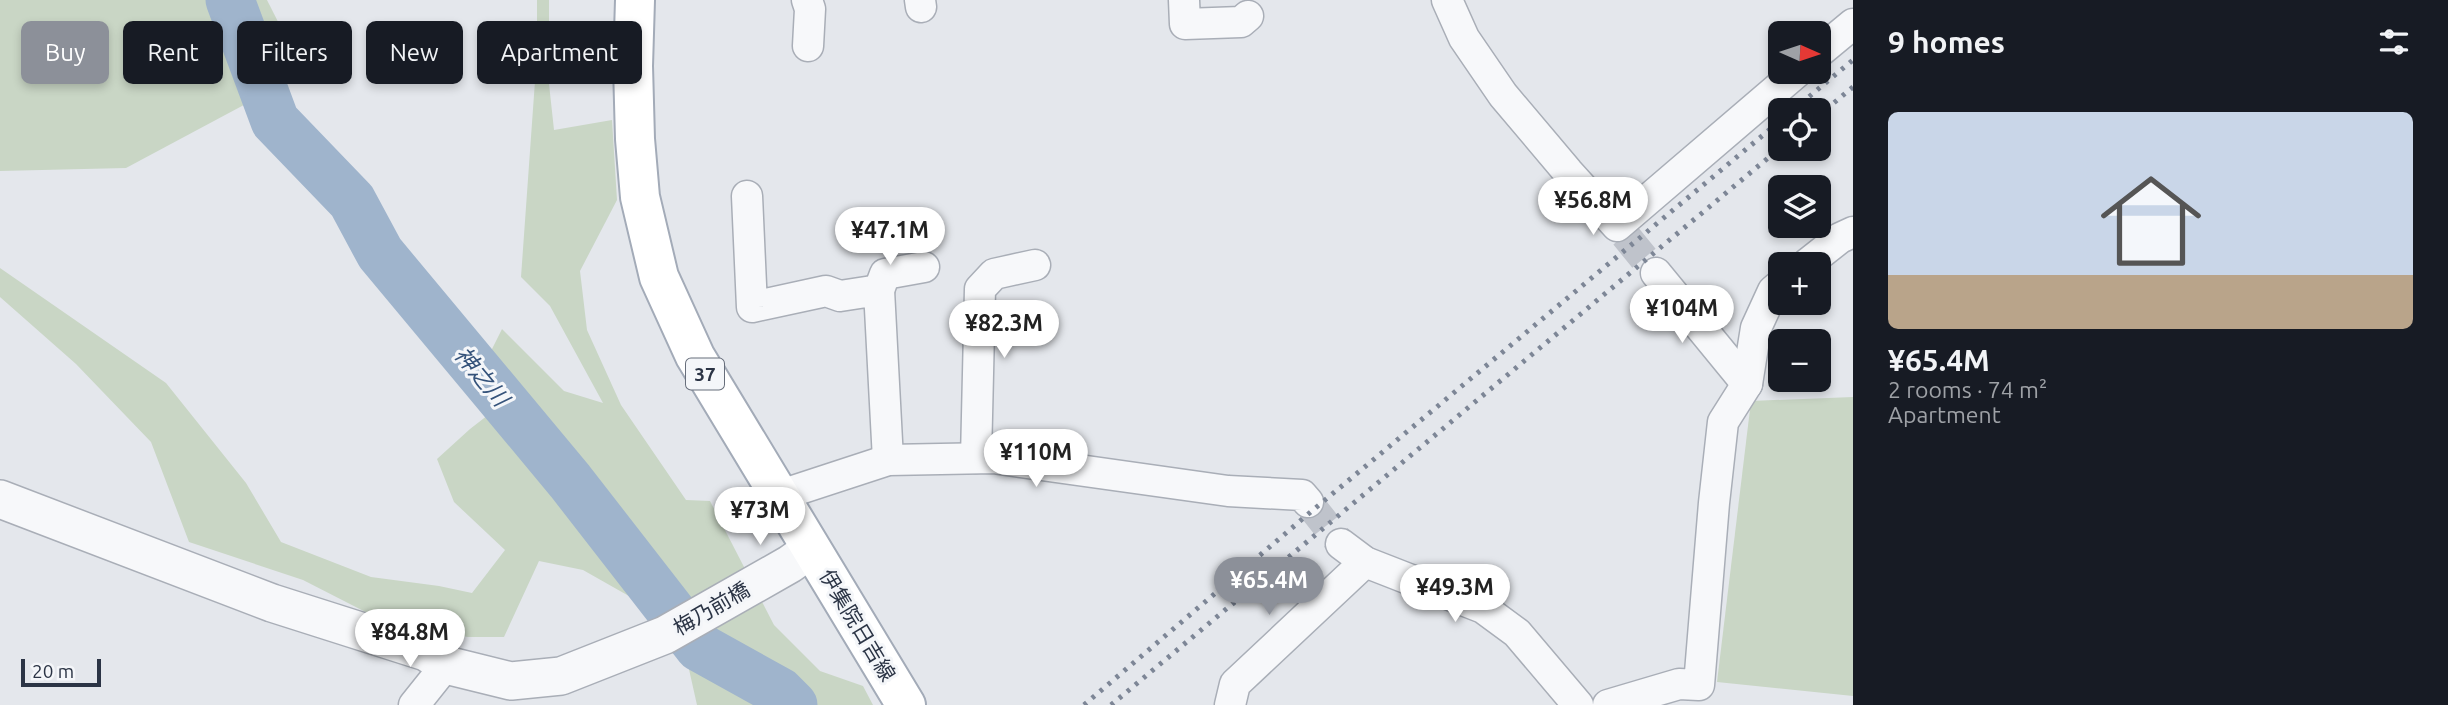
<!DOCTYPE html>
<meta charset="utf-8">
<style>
:root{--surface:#171b24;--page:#242831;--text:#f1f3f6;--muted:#9ea1a6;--line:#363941;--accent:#8c9099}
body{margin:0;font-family:Ubuntu,"Noto Sans JP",sans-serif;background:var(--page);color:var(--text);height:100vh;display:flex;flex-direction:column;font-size:26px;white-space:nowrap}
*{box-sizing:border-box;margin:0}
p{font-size:23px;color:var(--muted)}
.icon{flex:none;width:38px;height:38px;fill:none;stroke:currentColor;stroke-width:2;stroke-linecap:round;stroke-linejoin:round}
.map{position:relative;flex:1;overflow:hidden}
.details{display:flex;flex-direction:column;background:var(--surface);width:595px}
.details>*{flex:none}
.guide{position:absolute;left:21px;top:21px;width:665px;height:63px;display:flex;gap:14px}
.needle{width:46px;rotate:93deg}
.fabs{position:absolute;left:1768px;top:21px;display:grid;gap:14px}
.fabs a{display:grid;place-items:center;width:63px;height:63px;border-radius:10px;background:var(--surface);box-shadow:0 4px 10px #0003;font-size:35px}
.scale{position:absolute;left:21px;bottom:18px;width:80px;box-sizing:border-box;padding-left:7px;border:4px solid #2b3445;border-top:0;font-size:19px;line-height:24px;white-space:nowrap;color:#2b3445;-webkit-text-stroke:5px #f4f6f9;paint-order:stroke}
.price{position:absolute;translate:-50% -60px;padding:0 16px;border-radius:24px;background:#fff;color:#222;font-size:23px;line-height:46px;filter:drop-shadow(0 2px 4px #0008)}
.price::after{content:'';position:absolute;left:50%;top:42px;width:21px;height:16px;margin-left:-10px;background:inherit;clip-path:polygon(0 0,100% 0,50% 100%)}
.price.current{background:var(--accent);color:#fff}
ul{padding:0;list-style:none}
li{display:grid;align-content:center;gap:14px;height:371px;padding:0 35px}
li+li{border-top:2px solid var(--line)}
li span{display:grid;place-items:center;height:217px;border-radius:10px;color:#555}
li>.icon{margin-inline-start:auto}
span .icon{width:126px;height:126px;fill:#fffc;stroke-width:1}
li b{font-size:30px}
h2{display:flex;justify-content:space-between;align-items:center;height:84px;padding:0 35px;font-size:30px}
.tag{padding:0 24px;border-radius:10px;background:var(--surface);box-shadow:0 4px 10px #0003;font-size:24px;line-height:63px}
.tag.current{background:var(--accent);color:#fff}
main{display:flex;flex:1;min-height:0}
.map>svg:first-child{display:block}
.green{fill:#c9d6c5}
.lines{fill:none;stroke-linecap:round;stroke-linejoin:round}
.river{stroke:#9fb4cc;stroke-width:49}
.minor-tunnel{stroke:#bfc3cb;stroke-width:30;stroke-dasharray:30 15;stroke-linecap:butt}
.minor-casing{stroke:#a9aeb7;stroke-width:33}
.tertiary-casing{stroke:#a9aeb7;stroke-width:40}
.primary-casing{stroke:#a3abb8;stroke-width:42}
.minor{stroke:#f7f8fa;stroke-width:30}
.tertiary{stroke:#f7f8fa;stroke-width:37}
.primary{stroke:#fff;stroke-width:38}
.rail{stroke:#7d8696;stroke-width:5;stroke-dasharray:3.5 7;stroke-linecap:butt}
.labels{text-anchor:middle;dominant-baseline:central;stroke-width:6;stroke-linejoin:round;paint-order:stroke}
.shield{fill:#f4f6f9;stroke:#676e7b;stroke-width:2}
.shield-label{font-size:19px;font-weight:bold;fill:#2b3445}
.street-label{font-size:21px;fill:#2b3445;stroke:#f4f6f9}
.water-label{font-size:23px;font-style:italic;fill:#34527a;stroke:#f4f6f9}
</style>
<main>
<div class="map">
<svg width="1853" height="705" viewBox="0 0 1853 705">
<rect width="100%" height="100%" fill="#e4e7ec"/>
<g class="green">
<polygon points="0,0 267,0 304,73 126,168 0,171"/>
<polygon points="537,0 549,0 549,84 554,130 612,120 617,200 580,271 587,330 621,405 686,500 710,501 774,625 820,671 863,686 873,705 697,705 686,656 679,644 643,604 583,570 539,561 504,637 468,637 391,625 303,580 189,542 151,442 76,364 0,297 0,268 166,383 246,483 281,542 371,577 439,586 472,593 505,550 454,502 437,459 470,429 514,395 486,361 502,329 564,391 603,403 550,306 521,277 537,53"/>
<polygon points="1853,397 1853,696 1717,682 1751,401"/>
</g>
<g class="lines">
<polyline class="river" points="230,0 275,121 352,201 380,253 570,481 699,647 780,692 793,705"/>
<g class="minor-tunnel">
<polyline points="1625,235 1656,273"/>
<polyline points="1308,502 1341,544"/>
</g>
<g class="minor-casing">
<g id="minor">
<polyline points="807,0 810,9 808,46"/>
<polyline points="920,0 921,7"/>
<polyline points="1184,0 1185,24 1241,22 1248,16"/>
<polyline points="1447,0 1464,38 1503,95 1568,172 1617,226 1797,72"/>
<polyline points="1818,53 1853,24"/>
<polyline points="747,196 752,307 826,291 840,296 879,290 888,460"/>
<polyline points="1807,264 1840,238 1853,232"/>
<polyline points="1656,273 1747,384"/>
<polyline points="879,290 885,274 924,267"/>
<polyline points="976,458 980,289 994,274 1035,265"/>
<polyline points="778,496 888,460 993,458 1228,491 1302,495 1308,502"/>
<polyline points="1341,544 1365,562 1483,608 1517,633 1578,705"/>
<polyline points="414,705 446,665"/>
<polyline points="1230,705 1235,684 1365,562"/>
<polyline points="1608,705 1679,684 1699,685 1714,503 1723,422 1747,384 1756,328 1773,291 1780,285"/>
</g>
</g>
<g class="tertiary-casing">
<polyline id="tertiary" points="0,499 272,603 426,652 446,665 511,681 561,676 665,635 790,564 811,549"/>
</g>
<g class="primary-casing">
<polyline id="primary" points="635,0 633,66 635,139 640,197 659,277 695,356 906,705"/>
</g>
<use href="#minor" class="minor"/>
<use href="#tertiary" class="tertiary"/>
<use href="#primary" class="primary"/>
<g class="rail">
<polyline points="1793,110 1853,60"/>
<polyline points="1818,116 1853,87"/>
<polyline points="1084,705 1313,510 1780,121"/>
<polyline points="1111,705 1780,148"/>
</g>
</g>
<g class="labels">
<rect class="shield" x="686" y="358.5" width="38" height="31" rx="5"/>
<g class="shield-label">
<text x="705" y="374">37</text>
</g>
<g class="street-label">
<text transform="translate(711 608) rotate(-30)">梅乃前橋</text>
<text transform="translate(858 625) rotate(59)">伊集院日吉線</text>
</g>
<g class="water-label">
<text transform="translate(482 376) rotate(50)">神之川</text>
</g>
</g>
</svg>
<div class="fabs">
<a><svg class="needle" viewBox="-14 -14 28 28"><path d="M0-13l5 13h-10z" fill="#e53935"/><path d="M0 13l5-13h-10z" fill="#9ea1a6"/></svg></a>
<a><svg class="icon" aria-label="locate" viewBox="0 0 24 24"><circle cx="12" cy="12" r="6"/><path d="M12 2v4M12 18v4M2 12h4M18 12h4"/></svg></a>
<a><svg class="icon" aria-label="layers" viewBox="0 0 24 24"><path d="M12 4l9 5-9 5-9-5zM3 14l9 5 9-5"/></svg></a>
<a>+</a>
<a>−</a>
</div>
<div class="scale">20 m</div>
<b class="price" style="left:1593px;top:237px">¥56.8M</b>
<b class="price" style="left:890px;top:267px">¥47.1M</b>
<b class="price" style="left:1682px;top:345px">¥104M</b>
<b class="price" style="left:1004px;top:360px">¥82.3M</b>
<b class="price" style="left:1036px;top:489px">¥110M</b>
<b class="price" style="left:760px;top:547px">¥73M</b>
<b class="price current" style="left:1269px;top:617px">¥65.4M</b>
<b class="price" style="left:1455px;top:624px">¥49.3M</b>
<b class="price" style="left:410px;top:669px">¥84.8M</b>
<div class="guide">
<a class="tag current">Buy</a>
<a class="tag">Rent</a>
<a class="tag">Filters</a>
<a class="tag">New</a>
<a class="tag">Apartment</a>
</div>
</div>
<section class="details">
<h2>9 homes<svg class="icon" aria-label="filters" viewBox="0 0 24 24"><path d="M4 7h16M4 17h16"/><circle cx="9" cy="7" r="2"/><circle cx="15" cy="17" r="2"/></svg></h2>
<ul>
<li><span style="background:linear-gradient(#c9d6e8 75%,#b9a48a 0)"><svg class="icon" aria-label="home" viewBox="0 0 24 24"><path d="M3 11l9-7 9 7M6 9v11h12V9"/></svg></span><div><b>¥65.4M</b><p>2 rooms · 74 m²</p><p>Apartment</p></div></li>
</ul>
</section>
</main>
